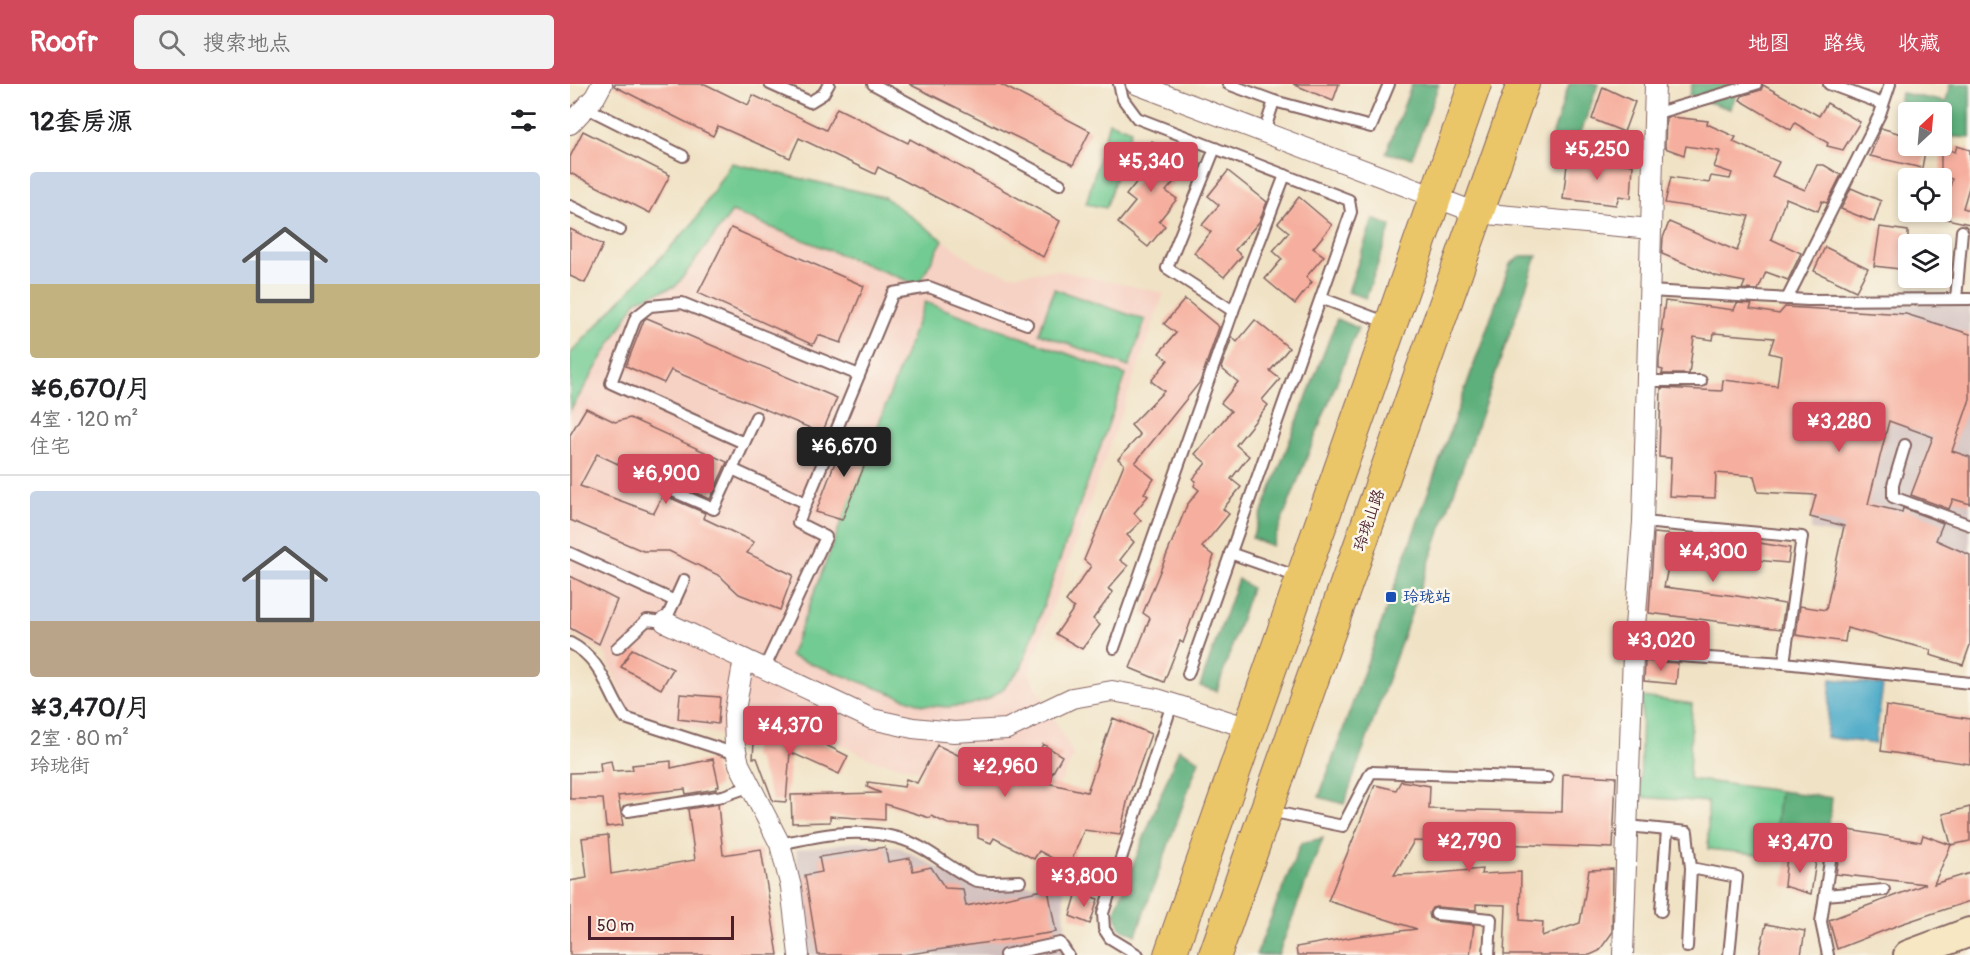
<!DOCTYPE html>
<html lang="zh">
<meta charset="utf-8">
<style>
:root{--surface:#fff;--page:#f2f2f2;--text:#202124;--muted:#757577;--line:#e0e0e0;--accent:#d1495b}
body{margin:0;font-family:Pangolin,"LXGW WenKai TC",sans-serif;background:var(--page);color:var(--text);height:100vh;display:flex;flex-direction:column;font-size:22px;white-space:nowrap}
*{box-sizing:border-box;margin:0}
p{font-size:20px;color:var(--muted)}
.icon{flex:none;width:33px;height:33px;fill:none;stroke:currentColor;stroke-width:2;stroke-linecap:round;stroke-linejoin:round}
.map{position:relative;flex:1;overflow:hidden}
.panel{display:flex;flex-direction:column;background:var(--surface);width:570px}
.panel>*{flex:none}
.needle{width:39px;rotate:26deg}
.controls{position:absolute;left:1328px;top:18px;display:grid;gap:12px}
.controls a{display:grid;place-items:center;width:54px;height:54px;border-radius:6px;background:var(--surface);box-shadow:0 3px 9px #0003;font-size:30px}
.scale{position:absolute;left:18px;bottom:15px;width:146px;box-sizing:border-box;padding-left:6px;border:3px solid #4a1f2b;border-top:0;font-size:16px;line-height:21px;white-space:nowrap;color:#4a1f2b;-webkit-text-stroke:4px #fbf7ec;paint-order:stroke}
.price{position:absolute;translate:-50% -51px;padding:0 14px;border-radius:6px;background:var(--accent);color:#fff;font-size:20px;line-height:39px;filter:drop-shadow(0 2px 3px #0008)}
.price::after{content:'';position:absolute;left:50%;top:36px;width:18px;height:14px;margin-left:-9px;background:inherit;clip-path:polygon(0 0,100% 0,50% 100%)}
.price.selected{background:#222;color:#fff}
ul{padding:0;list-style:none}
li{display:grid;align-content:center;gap:12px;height:318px;padding:0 30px}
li+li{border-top:2px solid var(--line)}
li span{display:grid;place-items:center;height:186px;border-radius:6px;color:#555}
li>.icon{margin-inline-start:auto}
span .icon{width:108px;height:108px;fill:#fffc;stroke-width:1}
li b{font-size:26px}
h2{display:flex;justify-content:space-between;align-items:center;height:72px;padding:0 30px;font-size:26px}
header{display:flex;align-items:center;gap:36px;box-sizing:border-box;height:84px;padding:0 30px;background:var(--accent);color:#fff}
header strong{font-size:28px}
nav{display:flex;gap:33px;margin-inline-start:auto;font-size:21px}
.search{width:420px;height:54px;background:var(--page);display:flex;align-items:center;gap:15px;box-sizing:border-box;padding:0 21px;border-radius:6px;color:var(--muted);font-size:22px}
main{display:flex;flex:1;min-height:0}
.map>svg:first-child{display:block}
.built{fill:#f6d2c4}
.industrial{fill:#d1bfbe}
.green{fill:#72cb92;stroke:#5e755e;stroke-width:1.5}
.forest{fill:#5daf7c;stroke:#546754;stroke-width:1.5}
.water{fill:#47a8c6;stroke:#486478;stroke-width:1.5}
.building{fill:#f6af9e}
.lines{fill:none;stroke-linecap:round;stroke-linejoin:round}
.lane-casing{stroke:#846361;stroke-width:14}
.street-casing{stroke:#846361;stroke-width:22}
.secondary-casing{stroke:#846361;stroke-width:32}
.primary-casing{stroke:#846361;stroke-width:34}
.lane{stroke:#fff;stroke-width:10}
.street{stroke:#fff;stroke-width:20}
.secondary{stroke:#f7e8c3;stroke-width:28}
.primary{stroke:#ebc669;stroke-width:32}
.transit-dot{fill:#1a4fb4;stroke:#fbf7ec;stroke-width:2}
.labels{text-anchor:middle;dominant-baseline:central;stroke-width:5;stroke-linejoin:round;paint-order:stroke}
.street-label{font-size:16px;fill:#4a1f2b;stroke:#fbf7ec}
.transit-label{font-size:16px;fill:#164399;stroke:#fbf7ec;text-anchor:start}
</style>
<header>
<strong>Roofr</strong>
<div class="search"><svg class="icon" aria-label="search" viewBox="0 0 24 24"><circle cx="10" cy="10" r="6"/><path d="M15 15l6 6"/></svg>搜索地点</div>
<nav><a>地图</a><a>路线</a><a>收藏</a></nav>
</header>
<main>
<section class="panel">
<h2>12套房源<svg class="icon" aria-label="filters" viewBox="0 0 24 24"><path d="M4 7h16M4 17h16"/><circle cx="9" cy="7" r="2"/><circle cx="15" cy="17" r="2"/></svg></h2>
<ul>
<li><span style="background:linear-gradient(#c9d6e8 60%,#c2b280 0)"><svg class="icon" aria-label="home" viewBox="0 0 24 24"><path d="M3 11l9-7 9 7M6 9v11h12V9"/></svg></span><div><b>¥6,670/月</b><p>4室 · 120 m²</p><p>住宅</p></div></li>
<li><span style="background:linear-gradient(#c9d6e8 70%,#b9a48a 0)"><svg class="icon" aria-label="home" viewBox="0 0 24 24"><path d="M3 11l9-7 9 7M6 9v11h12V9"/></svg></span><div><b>¥3,470/月</b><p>2室 · 80 m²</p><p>玲珑街</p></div></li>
</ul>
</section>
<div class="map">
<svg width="1400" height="871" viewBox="0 0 1400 871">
<rect width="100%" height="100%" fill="#fbf7ec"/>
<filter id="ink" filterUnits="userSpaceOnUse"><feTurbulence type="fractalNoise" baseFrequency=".0167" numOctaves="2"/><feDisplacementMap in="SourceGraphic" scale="12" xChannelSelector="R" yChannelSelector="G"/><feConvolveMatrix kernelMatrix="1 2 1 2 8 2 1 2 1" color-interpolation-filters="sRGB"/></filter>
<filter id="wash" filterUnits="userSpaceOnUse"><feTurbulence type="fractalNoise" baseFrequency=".008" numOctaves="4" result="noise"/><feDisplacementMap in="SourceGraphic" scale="24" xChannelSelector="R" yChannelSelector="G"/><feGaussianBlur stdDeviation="1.35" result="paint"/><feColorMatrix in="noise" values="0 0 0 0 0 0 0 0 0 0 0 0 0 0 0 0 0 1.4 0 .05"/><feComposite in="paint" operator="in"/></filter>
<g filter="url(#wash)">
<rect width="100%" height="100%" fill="#f0e2c5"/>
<polygon class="built" points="161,79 314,113 407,180 440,191 486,186 594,209 459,589 504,672 466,744 355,688 303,676 228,639 157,622 153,652 57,625 35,569 0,549 0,270 124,138"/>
<g class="industrial">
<polygon points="1400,220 1400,509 1312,458 1241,446 1255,221"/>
<polygon points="290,757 331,764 402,802 493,800 496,871 237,871 226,766"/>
</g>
<g class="green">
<polygon points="539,38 561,46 536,124 516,120"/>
<polygon points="161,79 314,113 373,156 348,201 162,128 106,202 67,216 0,327 0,270 124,138"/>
<polygon points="484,205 575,236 559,283 469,249"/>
<polygon points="355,218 556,291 451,584 434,604 418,615 399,621 378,623 353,621 220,572"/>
<polygon points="1072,613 1122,620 1119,695 1210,707 1204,772 1138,765 1138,718 1070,713"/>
</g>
<g class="forest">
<polygon points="842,0 869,0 842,74 816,69"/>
<polygon points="999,0 1028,0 1007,60 991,65 979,61"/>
<polygon points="1122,0 1171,0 1160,25 1119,12"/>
<polygon points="1380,0 1400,0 1400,54 1371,52 1371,28 1338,28 1338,38 1327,32 1331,9 1376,18"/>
<polygon points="803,135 821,142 796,214 778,208"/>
<polygon points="952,172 967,172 774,720 749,713 940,180"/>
<polygon points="767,235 788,244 702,462 682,454"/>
<polygon points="668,495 681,504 647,607 630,602"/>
<polygon points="609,665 629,676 566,851 549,843 545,827"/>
<polygon points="1210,707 1262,714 1258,750 1206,743"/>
<polygon points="753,754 708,871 686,871 731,759"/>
</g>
<polygon class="water" points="1261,595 1313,601 1305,660 1256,653"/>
<g id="blocks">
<g class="building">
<polygon points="44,0 135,0 178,21 183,11 256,46 267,24 338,59 340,55 490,137 473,173 416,139 308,83 305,90 229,54 220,74 148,42 143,52 44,2"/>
<polygon points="339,0 430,0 520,47 503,81"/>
<polygon points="723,0 769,0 763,17"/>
<polygon points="1193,1 1249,32 1257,19 1290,38 1273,66 1257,62 1258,59 1225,39 1221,46 1170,16 1172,12 1191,6"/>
<polygon points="1033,3 1065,18 1054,48 1022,35"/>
<polygon points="1102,33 1138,37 1137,40 1166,53 1163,58 1209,78 1202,92 1235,106 1247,81 1254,81 1271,91 1257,119 1252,117 1248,127 1216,114 1201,155 1231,169 1218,196 1196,188 1188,206 1172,205 1175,198 1146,192 1092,170 1093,154 1099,138 1167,167 1179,132 1095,119 1101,93 1139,99 1141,92 1160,95 1162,89 1144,83 1150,67 1116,62 1114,71 1095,64 1096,34"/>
<polygon points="1311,44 1338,52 1338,62 1356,62 1352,84 1300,72"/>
<polygon points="13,47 100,91 80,129 0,89 0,73"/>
<polygon points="582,57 616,84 596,107 607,115 589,137 595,142 578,163 548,139 565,118 556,111 572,91 561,82"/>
<polygon points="1387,62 1400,66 1400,100 1393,124 1400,126 1400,140 1372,134 1382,95 1371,92 1371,63 1385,68"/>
<polygon points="998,72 1063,81 1061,114 1049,112 1046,121 993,115"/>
<polygon points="658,87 697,118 689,138 665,166 672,172 654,193 624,169 641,148 632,141 649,121 638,112"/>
<polygon points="1281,104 1311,117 1304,138 1271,125"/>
<polygon points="729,113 762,141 743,164 754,172 736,193 742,198 725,220 695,195 712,175 703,167 719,148 708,139"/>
<polygon points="1310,143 1338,147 1338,186 1304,182"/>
<polygon points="161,144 294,202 271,259 248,251 243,261 128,209"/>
<polygon points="0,145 33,161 15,199 0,192"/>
<polygon points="1255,163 1298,184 1286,207 1244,187"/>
<polygon points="615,215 649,243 630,298 565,379 584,395 574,409 578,412 564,429 571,437 557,451 564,458 550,476 558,482 538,505 543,508 523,535 530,541 512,565 486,550 504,524 496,517 521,482 514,476 554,380 548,375 570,351 561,341 594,307 581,297 598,276 589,269 606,249 594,240"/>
<polygon points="1095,217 1164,226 1167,219 1182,220 1180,225 1209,230 1215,223 1336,230 1400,250 1400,315 1382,367 1400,373 1400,420 1383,415 1379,425 1341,411 1363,353 1319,337 1298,420 1332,428 1333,424 1373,439 1366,456 1400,471 1400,561 1393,581 1360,571 1361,566 1277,544 1275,558 1226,551 1230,522 1256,526 1274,442 1240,433 1246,411 1188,408 1184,392 1146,389 1145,414 1099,412 1101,374 1089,373 1091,304 1152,307 1153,296 1207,302 1211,272 1199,269 1204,254 1144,249 1143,256 1124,253 1119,290 1092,290 1093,286 1089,285 1089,275 1094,247 1091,247"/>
<polygon points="77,234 267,314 252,349 101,286 94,299 56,282 74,236"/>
<polygon points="685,236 719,264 700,287 710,295 692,316 698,321 666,361 679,372 661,395 671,403 653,425 659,430 632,463 644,472 613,559 610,557 594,598 560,584 580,534 573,529 617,421 629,406 624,402 626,397 623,395 636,379 625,370 661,327 651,319 668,298 651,284 662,253 667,258"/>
<polygon points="16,324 45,338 60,334 157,378 140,415 99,397 101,394 52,372 48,380 27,370 10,402 84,429 93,411 135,429 133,434 184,458 177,469 223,491 210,526 169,510 150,492 99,467 73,467 0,436 0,351"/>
<polygon points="275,352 303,361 272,436 246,428"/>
<polygon points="1084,449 1183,459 1183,458 1220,464 1218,479 1165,474 1164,476 1101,468 1094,503 1167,512 1215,520 1211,545 1079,529"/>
<polygon points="0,492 47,516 29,560 0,544"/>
<polygon points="62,565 103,585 91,605 51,583"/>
<polygon points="1075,577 1108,579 1106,600 1074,597"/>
<polygon points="110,610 150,613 148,640 108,635"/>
<polygon points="1316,622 1400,635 1400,680 1311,667"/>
<polygon points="543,634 581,650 558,714 550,751 514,746 499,783 469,767 464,775 424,754 421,759 408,754 408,742 378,740 361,732 360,734 315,720 315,736 260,732 260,738 222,739 221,711 311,709 297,703 298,698 334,703 336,695 347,699 367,661 451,701 473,660 492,672 477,699 517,708"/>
<polygon points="185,644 232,649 278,672 269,690 220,668 216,718 203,717 187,674 183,674"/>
<polygon points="143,675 149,702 146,703 146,705 116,710 115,705 48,712 53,741 36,743 33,715 0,715 0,689 31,688 30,679 41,677 43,687 63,686 62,681 101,677 101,684"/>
<polygon points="993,690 1046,693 1043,764 844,757 824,791 857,790 912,785 911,790 951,788 950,836 973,838 972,852 1010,839 1019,786 1043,785 1042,849 1029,867 1020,871 934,871 936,821 906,820 906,826 866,823 862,824 859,829 860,834 865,837 904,841 900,871 727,871 726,863 788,852 847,845 758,817 805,701 826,706 831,697 860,702 859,725 992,728"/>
<polygon points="148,720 153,771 191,765 208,871 0,871 0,797 17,794 12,754 38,751 41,790 125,776 118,725"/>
<polygon points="1400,723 1400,757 1381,761 1373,730"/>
<polygon points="1273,745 1351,758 1353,751 1381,761 1364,800 1400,789 1400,817 1331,840 1267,865 1259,836 1356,800 1266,790"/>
<polygon points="315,763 318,778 340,774 343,787 361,783 375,804 393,805 396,822 478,805 486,848 333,871 248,871 235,791 252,788 249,773"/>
<polygon points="1217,772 1246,777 1241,810 1214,802"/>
<polygon points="507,808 528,815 520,840 500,832"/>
<polygon points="1196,840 1235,847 1231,871 1189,871"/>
</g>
</g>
</g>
<g filter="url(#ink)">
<use href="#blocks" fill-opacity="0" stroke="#846361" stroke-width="1.5"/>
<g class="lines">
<g class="lane-casing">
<g id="lane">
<polyline points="200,0 240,18 253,10 259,0"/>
<polyline points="303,0 490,100"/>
<polyline points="549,0 553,15 567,34 779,116 781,128 618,590"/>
<polyline points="658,0 704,17 801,43 819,0"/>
<polyline points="1259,0 1313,20"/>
<polyline points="15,23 113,72"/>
<polyline points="1084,30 1186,0"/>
<polyline points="694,48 704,17"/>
<polyline points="645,64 597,184 663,227"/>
<polyline points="0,122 50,146"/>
<polyline points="1079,207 1238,216 1400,215"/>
<polyline points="751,214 818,239"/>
<polyline points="1217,215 1310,30 1320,0"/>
<polyline points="1386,215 1392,147"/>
<polyline points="1077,297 1131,297"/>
<polyline points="174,359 41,299 66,233 80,222 112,219 289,291"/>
<polyline points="1335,361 1323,401 1323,413 1400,441"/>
<polyline points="162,385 236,419"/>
<polyline points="59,388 144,425 186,333"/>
<polyline points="1073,438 1232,453 1214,579"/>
<polyline points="0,469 105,517"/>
<polyline points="660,469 731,494"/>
<path d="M0,559C33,576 36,606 55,634L166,670"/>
<polyline points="47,564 77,536 95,538 114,496"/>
<polyline points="544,564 663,227 715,91"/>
<polyline points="1063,569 1214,579 1400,599"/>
<polyline points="194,585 256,453 228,439 323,209 359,203 457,240"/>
<polyline points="58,727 153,712 181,702"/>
<polyline points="699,727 773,742 801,688 977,694"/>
<polyline points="1058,742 1117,748 1121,784 1167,793 1159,871"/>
<polyline points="1222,758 1262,763 1251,838 1258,871"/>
<path d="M210,760C250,751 287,743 328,754C357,762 378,784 404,796C414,800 438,797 450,797"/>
<polyline points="1255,811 1314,806"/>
<polyline points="1091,827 1097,746"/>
<polyline points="866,830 921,835 919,871"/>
<polyline points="1117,863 1121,784"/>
<polyline points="435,871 490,859 498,871"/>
<polyline points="568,871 540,854 534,845 533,829 602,620"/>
</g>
</g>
<g class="street-casing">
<g id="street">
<polyline points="566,0 907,129 1081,145"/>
<polyline points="0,40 25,13 32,0"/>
<polyline points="95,538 302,635 343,644 384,648 437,645 502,614 542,607 587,615 679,644"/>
<polyline points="174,575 164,632 165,662 169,680 210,760 221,803 229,871"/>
<polyline points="1053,871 1063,569 1073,438 1085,0"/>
</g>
</g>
<g class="secondary-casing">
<polyline id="secondary" points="1338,871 1400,848"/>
</g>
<g class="primary-casing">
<g id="primary">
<polyline points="600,871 905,0"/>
<polyline points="645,871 953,0"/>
</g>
</g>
<use href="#lane" class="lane"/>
<use href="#street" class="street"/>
<use href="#secondary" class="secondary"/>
<use href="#primary" class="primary"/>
</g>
</g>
<rect class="transit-dot" x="815" y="507" width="12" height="12" rx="3"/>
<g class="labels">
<g class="street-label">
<text transform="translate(799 436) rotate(-71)">玲珑山路</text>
</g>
<g class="transit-label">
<text x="833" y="513">玲珑站</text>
</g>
</g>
</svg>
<div class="controls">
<a><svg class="needle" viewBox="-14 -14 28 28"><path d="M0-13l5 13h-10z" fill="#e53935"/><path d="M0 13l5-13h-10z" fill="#757577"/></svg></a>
<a><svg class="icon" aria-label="locate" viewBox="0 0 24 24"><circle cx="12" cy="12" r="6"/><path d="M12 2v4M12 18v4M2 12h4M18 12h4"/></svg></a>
<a><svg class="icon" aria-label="layers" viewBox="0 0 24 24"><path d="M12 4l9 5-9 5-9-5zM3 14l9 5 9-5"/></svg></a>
</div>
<div class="scale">50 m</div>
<b class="price" style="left:1027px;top:97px">¥5,250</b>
<b class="price" style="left:581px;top:109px">¥5,340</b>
<b class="price" style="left:1269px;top:369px">¥3,280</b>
<b class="price selected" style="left:274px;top:394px">¥6,670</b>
<b class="price" style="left:96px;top:421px">¥6,900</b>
<b class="price" style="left:1143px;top:499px">¥4,300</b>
<b class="price" style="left:1091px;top:588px">¥3,020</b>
<b class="price" style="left:220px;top:673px">¥4,370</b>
<b class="price" style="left:435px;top:714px">¥2,960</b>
<b class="price" style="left:899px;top:789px">¥2,790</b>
<b class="price" style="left:1230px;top:790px">¥3,470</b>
<b class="price" style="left:514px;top:824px">¥3,800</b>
</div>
</main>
